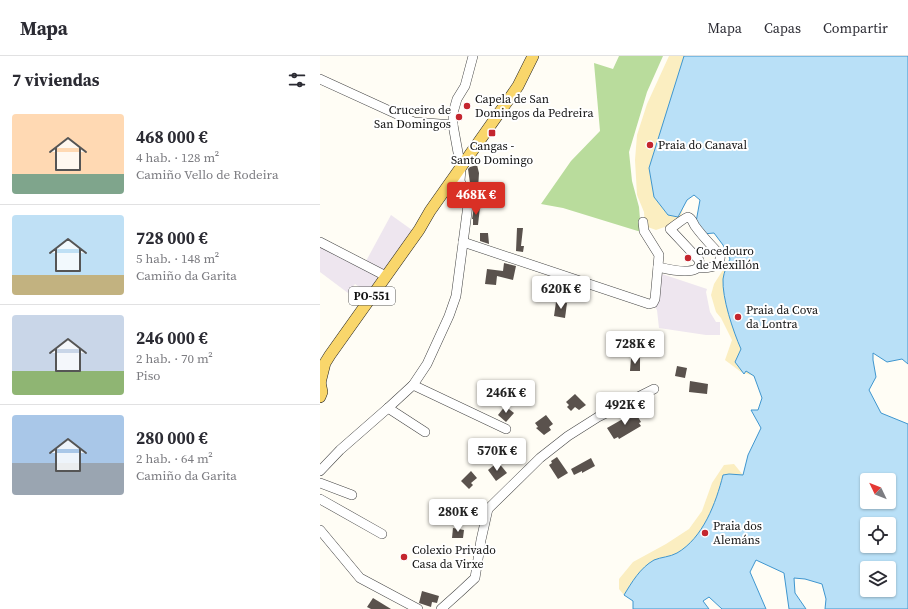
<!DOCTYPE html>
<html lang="es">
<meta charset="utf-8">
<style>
:root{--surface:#fff;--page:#f2f2f3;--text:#2b2b33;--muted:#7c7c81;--line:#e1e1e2;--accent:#d93025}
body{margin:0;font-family:"Source Serif 4",serif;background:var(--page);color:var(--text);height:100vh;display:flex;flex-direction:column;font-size:15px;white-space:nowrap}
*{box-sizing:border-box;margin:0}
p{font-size:13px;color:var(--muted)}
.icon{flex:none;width:22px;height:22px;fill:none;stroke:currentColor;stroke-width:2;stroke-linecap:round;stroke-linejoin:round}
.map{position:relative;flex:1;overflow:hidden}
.drawer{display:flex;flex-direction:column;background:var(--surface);width:320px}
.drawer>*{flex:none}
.needle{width:26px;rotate:313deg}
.tools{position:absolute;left:540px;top:417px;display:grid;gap:8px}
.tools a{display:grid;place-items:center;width:36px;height:36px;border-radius:4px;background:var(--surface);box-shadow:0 1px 3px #0004;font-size:20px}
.price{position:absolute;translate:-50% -34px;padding:0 9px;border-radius:4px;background:#fff;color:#222;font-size:13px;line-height:26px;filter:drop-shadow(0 1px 2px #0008)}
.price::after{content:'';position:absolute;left:50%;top:24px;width:12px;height:9px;margin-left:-6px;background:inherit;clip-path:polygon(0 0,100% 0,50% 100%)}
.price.on{background:var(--accent);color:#fff}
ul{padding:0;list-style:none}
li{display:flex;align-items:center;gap:12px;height:100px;padding:0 12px}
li+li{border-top:1px solid var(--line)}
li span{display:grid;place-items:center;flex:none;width:112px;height:80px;border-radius:4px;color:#555}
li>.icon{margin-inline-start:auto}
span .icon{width:48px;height:48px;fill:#fffc;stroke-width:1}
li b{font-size:17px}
h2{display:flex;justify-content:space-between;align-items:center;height:48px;padding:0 12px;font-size:17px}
header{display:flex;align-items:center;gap:24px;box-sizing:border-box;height:56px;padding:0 20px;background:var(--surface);border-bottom:1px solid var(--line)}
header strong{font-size:19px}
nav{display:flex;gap:22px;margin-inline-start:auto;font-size:14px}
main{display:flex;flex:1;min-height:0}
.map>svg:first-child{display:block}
.industrial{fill:#eee6ef}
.forest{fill:#b9dc9c}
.sand{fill:#fbeec1}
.water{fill:#b9e0f7;stroke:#3f96cf;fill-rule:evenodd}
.building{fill:#5a524d}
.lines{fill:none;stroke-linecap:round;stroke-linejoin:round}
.minor-casing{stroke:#444;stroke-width:10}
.major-casing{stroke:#222;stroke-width:12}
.minor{stroke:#fff;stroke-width:9}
.major{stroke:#f9d66b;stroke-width:11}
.poi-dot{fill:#c4262e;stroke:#fff;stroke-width:1.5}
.labels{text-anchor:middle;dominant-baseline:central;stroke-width:4;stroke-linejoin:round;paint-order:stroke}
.shield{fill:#fff;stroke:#585858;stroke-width:1}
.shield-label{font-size:11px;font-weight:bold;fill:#111}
.poi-label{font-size:12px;fill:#111;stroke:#fff;text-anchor:start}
</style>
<header>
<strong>Mapa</strong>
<nav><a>Mapa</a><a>Capas</a><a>Compartir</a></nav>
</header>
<main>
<section class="drawer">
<h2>7 viviendas<svg class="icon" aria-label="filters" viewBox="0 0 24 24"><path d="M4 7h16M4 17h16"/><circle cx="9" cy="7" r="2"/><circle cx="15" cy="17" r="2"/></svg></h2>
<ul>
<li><span style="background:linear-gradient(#ffd9b3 75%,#7fa58c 0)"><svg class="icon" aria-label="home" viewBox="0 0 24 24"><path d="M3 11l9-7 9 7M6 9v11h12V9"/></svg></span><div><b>468 000 €</b><p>4 hab. · 128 m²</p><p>Camiño Vello de Rodeira</p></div></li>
<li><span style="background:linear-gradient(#bfe0f5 75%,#c2b280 0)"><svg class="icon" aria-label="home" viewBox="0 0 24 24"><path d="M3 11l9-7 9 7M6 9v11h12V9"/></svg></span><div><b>728 000 €</b><p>5 hab. · 148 m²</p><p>Camiño da Garita</p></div></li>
<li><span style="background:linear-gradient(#c9d6e8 70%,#8fb573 0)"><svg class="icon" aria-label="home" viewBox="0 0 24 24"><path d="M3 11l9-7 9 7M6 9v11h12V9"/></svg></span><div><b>246 000 €</b><p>2 hab. · 70 m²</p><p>Piso</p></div></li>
<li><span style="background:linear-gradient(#a9c7e8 60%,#9aa5b1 0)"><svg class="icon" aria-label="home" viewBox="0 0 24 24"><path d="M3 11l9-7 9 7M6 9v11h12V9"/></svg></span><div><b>280 000 €</b><p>2 hab. · 64 m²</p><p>Camiño da Garita</p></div></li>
</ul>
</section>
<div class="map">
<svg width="588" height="553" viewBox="0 0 588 553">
<rect width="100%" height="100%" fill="#fffdf5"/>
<g class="industrial">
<polygon points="71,159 92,174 63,215 45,207"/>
<polygon points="0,189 60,220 50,232 49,231 45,235 35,228 28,237 0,216"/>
<polygon points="339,217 387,233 386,236 390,256 396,266 400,266 400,279 386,279 339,272 337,254 335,251"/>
</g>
<polygon class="forest" points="299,0 343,0 327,36 309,96 312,125 319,151 321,176 243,152 221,148 251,105 280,75 274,7 293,13"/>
<g class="sand">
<polygon points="349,0 375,0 351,147 363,153 359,166 336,174 325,170 324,156 317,139 315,104 317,79 327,48"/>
<polygon points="410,203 434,320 421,316 405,304 412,284 401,262 396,256 391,239 394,228"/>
<polygon points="414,408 423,419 421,447 315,544 304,539 299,533 299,523 313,506 346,488 369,473 382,455 392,427 404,409"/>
</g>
<path class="water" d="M364,0H588V308L582,303L567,306L553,297V304L556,321L549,334L561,357L588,368V553H505L506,543L502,528L485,523L474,522L475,537L486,553H469L464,517L436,504L430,516L446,553H402L389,541L383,545L389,553H313V545L304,539C312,526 320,512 334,504C341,501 350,501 357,497C383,482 396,447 403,419L409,418L423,419L428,399L441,372L431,354H438L442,342L434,320L426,315L424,318L415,306L421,293C413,275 402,242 403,223C404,216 407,209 410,203L403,189L394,177L383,178L376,166L380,144L374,139L367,144L358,161L348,159L334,141L329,112ZM547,424H569V446H547ZM547,468H569V490H547ZM547,512H569V534H547Z"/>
<g class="building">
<polygon points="157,109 159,117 158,133 151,134 148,113 150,111"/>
<polygon points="154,151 160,151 158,169 153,169 153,163 152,163"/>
<polygon points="197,172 203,172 201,190 204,190 203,196 196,195"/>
<polygon points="160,177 168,177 169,188 160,185"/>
<polygon points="184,207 196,210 193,224 177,220 176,229 165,228 167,213 183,215"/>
<polygon points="236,246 247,247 245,262 234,260"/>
<rect x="303" y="287" width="9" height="13"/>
<polygon points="311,302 320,302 320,315 310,315"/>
<polygon points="357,310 367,312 365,322 355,320"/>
<polygon points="370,325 388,328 387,338 369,336"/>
<polygon points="255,338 266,349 259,354 255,351 251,355 247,351 249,349 246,346"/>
<polygon points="185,350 194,357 186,366 178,359"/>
<polygon points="315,356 321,366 319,367 321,370 299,383 298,381 294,383 287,372"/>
<polygon points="226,359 233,368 229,371 231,374 224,379 216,372 218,371 215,367"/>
<polygon points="193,384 204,395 194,405 187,399 188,398 184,393"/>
<polygon points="237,401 248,417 238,423 229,409 232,407 231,405"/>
<polygon points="271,402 275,410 262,417 262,415 254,419 251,413"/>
<polygon points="178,406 187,417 176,425 168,414"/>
<polygon points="151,415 157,422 151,427 153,429 149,433 141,425"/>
<polygon points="133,472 144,474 143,482 132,482"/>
<polygon points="102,535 119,540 117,547 112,546 111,551 99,547"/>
<polygon points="53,542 71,553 51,553 47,551"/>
</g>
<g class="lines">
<g class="minor-casing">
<g id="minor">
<polyline points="0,23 94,66 133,69"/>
<polyline points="0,186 62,218"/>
<polyline points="143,186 329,248 333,247 335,243 339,199 324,175 323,166"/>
<path d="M338,211C347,213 384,222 379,204L350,173C354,170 366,161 368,161C372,162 373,167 375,170C382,180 392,190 400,199C402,212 388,212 378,212"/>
<polyline points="93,329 186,373"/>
<polyline points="68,352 105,376"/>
<polyline points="0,415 20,394 68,352 93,329 107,308 129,260 136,240 148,149 145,136 140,125 141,113 133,69 133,57 137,43 145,30 153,0"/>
<polyline points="0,427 32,439"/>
<polyline points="0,443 62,478"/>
<polyline points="0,474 40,522 98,553"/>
<polyline points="121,553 140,536 155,522 161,484 168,453 220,402 248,380 278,361 334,333"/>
</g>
</g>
<g class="major-casing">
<g id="major">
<polyline points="0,326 2,336 0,341"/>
<polyline points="0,327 5,307 10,299 99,174 110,155 189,43 198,30 213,0"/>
</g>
</g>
<use href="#minor" class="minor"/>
<use href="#major" class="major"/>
</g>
<g class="poi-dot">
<circle cx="147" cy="50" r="4"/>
<circle cx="139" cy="61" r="4"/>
<rect x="168" y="73" width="8" height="8" rx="2"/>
<circle cx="330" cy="89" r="4"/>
<circle cx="368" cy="202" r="4"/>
<circle cx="418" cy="261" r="4"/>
<circle cx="385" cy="477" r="4"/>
<circle cx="84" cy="501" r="4"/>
</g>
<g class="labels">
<rect class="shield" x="29" y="231" width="46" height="18" rx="3"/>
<g class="shield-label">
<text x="52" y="240">PO-551</text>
</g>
<g class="poi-label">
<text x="155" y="43">Capela de San<tspan x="155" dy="14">Domingos da Pedreira</tspan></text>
<text x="131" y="54" text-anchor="end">Cruceiro de<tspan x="131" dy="14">San Domingos</tspan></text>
<text x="338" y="89">Praia do Canaval</text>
<text x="172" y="90" text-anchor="middle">Cangas -<tspan x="172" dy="14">Santo Domingo</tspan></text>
<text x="376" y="195">Cocedouro<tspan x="376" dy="14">de Mexillón</tspan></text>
<text x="426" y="254">Praia da Cova<tspan x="426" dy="14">da Lontra</tspan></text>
<text x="393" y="470">Praia dos<tspan x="393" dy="14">Alemáns</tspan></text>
<text x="92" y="494">Colexio Privado<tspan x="92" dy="14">Casa da Virxe</tspan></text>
</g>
</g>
</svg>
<div class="tools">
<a><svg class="needle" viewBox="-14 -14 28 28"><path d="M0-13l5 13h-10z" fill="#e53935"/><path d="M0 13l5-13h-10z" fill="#7c7c81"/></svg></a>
<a><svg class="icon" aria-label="locate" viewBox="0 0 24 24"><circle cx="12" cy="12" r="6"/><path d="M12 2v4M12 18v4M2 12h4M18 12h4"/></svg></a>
<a><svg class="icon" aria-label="layers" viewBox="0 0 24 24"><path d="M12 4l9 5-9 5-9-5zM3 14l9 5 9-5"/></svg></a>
</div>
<b class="price on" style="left:156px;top:160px">468K €</b>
<b class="price" style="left:241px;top:254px">620K €</b>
<b class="price" style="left:315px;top:309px">728K €</b>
<b class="price" style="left:186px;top:358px">246K €</b>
<b class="price" style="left:305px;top:370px">492K €</b>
<b class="price" style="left:177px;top:416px">570K €</b>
<b class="price" style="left:138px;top:477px">280K €</b>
</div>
</main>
